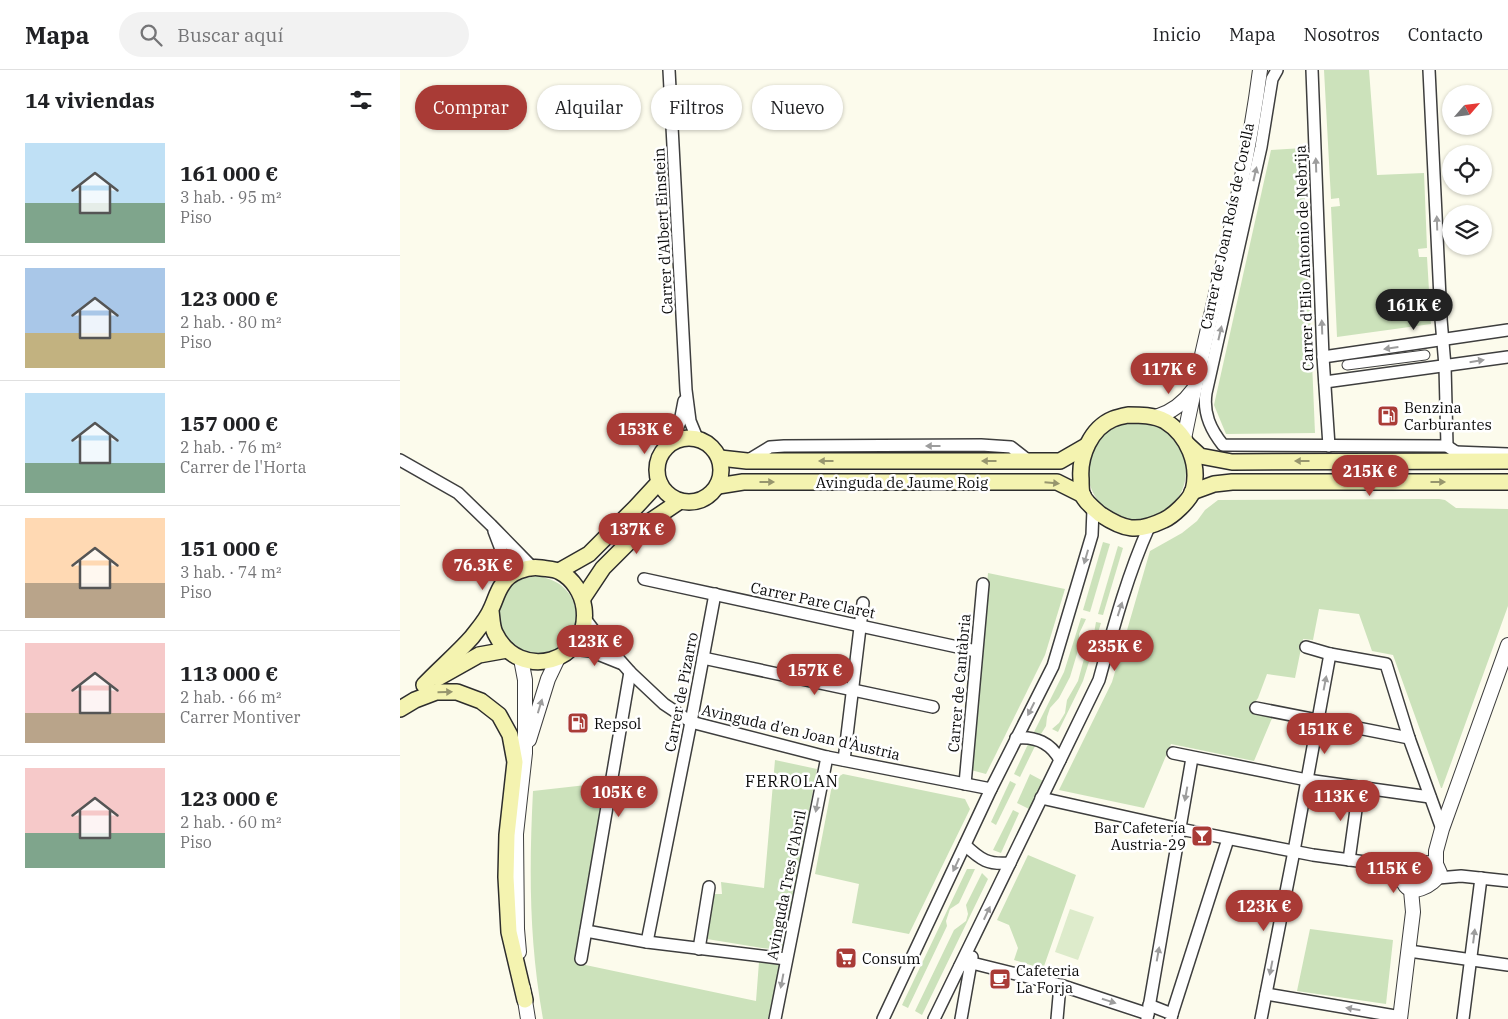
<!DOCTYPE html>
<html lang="es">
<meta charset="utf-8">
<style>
:root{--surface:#fff;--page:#f2f2f2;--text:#202124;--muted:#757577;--line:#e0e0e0;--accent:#a93b36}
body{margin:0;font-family:"IBM Plex Serif",serif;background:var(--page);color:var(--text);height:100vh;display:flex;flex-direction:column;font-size:19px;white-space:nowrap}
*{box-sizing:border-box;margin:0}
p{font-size:16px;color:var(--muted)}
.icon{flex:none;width:28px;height:28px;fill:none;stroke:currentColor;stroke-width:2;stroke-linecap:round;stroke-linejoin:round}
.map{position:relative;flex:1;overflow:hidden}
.side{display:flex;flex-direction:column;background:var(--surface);width:400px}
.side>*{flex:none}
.hud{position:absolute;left:15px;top:15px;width:475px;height:45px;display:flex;gap:10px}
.needle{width:32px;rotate:62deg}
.tools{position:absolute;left:1042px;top:15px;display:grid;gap:10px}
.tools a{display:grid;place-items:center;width:50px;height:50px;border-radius:50%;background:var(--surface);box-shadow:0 1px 4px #0004;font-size:25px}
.price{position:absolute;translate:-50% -42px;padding:0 11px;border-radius:18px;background:var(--accent);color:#fff;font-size:16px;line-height:32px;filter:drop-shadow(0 1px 2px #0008)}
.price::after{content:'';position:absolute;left:50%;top:30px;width:15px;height:11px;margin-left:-8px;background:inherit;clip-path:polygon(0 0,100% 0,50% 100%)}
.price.active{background:#222;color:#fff}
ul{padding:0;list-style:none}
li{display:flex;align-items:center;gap:15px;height:125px;padding:0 25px}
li+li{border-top:1px solid var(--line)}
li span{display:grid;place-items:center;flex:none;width:140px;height:100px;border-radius:0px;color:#555}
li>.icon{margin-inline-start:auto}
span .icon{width:60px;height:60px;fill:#fffc;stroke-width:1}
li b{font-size:21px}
h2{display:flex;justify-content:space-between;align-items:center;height:60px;padding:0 25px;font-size:21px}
.tag{padding:0 18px;border-radius:22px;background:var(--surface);box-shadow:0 1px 4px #0004;font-size:18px;line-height:45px}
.tag.active{background:var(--accent);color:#fff}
header{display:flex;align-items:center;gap:30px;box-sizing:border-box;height:70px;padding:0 25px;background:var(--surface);border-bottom:1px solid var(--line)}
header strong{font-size:24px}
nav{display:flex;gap:28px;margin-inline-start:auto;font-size:18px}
.search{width:350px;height:45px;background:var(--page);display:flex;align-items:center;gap:12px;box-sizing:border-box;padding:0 18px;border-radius:28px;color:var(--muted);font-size:19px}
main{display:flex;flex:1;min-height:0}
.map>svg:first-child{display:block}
.green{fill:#cce2bb}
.pitch{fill:#ddebcb}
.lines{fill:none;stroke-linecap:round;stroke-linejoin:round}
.pedestrian-casing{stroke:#3e3e3e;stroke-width:11}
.minor-casing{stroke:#3e3e3e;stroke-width:14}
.tertiary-casing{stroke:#3e3e3e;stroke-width:16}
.secondary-casing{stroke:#2d2d2d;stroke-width:18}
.pedestrian{stroke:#fff;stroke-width:9}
.minor{stroke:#fff;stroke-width:11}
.tertiary{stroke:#fff;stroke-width:14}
.secondary{stroke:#f4f3b0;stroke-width:15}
.oneway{fill:#9d9d9d}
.oneway2{fill:#97966e}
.labels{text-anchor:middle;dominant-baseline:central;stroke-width:5;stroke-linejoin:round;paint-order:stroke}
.street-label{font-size:15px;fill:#0b0b0b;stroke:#fff}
.poi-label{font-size:15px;fill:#0b0b0b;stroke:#fff;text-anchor:start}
.neighbourhood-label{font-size:16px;letter-spacing:1px;fill:#0b0b0b;stroke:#fff}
</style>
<header>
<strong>Mapa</strong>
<div class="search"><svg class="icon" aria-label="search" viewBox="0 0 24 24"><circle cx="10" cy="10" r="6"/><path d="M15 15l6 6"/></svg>Buscar aquí</div>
<nav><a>Inicio</a><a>Mapa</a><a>Nosotros</a><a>Contacto</a></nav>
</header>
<main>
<section class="side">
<h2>14 viviendas<svg class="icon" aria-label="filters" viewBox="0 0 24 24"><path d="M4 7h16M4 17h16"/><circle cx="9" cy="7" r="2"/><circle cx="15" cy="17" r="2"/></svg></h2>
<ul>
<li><span style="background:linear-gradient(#bfe0f5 60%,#7fa58c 0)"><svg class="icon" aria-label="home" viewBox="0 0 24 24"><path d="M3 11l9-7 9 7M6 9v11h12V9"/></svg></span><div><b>161 000 €</b><p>3 hab. · 95 m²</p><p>Piso</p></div></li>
<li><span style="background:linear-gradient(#a9c7e8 65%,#c2b280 0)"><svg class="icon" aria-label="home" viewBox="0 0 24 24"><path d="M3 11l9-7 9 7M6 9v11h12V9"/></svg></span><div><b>123 000 €</b><p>2 hab. · 80 m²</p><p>Piso</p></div></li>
<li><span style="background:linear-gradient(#bfe0f5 70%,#7fa58c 0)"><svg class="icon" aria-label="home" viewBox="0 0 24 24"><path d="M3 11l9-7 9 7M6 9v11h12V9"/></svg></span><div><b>157 000 €</b><p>2 hab. · 76 m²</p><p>Carrer de l'Horta</p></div></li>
<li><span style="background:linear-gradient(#ffd9b3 65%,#b9a48a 0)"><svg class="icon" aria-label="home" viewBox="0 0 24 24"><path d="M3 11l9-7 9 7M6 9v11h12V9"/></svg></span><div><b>151 000 €</b><p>3 hab. · 74 m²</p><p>Piso</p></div></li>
<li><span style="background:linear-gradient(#f6c9c9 70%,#b9a48a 0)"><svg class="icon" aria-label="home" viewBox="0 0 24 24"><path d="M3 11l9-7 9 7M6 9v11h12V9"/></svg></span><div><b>113 000 €</b><p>2 hab. · 66 m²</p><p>Carrer Montiver</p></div></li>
<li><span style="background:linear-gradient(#f6c9c9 65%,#7fa58c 0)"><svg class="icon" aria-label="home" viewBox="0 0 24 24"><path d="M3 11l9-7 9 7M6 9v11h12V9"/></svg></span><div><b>123 000 €</b><p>2 hab. · 60 m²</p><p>Piso</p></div></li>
</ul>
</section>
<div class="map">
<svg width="1108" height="949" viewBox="0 0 1108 949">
<rect width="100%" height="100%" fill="#fcfbec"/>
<g class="green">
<polygon points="924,0 969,0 977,105 1024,103 1027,178 1018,179 1019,187 1027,187 1031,254 937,267 931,137 940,136 939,128 931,129"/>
<polygon points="903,78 915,363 826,364 814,335 871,80"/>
<circle cx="737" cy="401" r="49"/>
<polygon points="1039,429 1045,430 1056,438 1108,439 1108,536 1042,718 1041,718 993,585 972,581 959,544 919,539 913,570 903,569 895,608 867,604 858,628 849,640 873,646 854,691 771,674 744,738 659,720 712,612 750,481 782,463 797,451 805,440 818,430"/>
<polygon points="703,472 710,474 690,542 683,540"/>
<polygon points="718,476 723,478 703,545 698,544"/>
<polygon points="588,503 665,519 645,585 586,704 571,700"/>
<path d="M140,506C149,509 157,511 164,518C184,536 178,572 154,583C147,587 135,586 127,587L98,563C98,554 95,543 97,535C102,514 122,507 140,506Z"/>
<polygon points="681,548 686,549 679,564 679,577 670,607 659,628 650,638 647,647 646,656 641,664 634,662 664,602"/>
<polygon points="696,552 701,553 683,611 658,662 652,659 659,653 665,643 667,630 678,611 685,585 693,569"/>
<polygon points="629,672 636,674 620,707 614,704"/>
<polygon points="375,690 417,699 383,880 362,878 307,869 313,824 322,824 321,812 364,818"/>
<polygon points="443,704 565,729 570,739 509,864 452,853 459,814 415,804 433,710"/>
<polygon points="630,704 645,712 631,740 617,733"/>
<polygon points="610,711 616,714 596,755 591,752"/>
<path d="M204,713L176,893L356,931L359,892L380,894L368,949H143C129,871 129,799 133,721Z"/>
<polygon points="613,740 619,743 601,783 593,780"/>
<polygon points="628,785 676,805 643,899 614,890 618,878 609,855 597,850"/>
<polygon points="567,799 575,799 559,833 550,839 546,851 547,856 508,938 502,935"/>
<polygon points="582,803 588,809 522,945 515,941 554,860 566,851 568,844 566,835"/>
<polygon points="910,859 993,870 986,934 897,921"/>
</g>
<polygon class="pitch" points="670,839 694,847 678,890 655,882"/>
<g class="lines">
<g class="pedestrian-casing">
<polyline id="pedestrian" points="947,295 1025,285"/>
</g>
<g class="minor-casing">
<g id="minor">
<polyline points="269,0 286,320 290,351 297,368"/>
<path d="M877,0L872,9L861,77L806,323C803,343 810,359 823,375L1047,376L1069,391"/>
<polyline points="912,0 923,287 929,376"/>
<polyline points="1029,0 1041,249 1045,296 1047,376"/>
<polyline points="923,287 1108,260"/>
<polyline points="925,312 1108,287"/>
<polyline points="271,372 280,352 284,331"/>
<polyline points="1055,382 1108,384"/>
<polyline points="0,390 58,423 91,455 132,497"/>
<polyline points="347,391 370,377 384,376 581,375 611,377 629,391"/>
<polyline points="94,461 102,482 102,513"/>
<polyline points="244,509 576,581"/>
<polyline points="186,550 198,566 230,602 264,634 291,652 427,687 591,719"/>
<polyline points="906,577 930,584 986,594 1009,668 1042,759"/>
<polyline points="172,579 190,581 220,593"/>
<polyline points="303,588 533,637"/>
<polyline points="856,638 1009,668"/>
<path d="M616,668C635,666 651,673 660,690"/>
<polyline points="773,683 907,710 1030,727"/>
<polyline points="444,690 463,533"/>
<polyline points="565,714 583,514"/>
<polyline points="641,728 780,759 913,785 1010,798"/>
<path d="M565,775C581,790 588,795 610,793"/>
<polyline points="949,790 959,718"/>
<polyline points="1038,808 1061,806 1108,811"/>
<polyline points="186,861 247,872 386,889"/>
<polyline points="247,872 291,652 315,524"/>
<polyline points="299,879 309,817"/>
<polyline points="1009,881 1108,895"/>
<polyline points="181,889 230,602"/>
<polyline points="560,896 572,893 660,915 748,944"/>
<polyline points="866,924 1001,947"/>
<polyline points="749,935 772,944 771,949"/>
<polyline points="772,944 828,769"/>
<polyline points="375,949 427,687"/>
<polyline points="483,949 591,719 653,596 692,465 693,439"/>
<path d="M534,949L699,610C713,559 727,506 749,457"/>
<polyline points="561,949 572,887"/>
<polyline points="657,949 660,915"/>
<polyline points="747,949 792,688"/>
<polyline points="861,949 894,781 930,584"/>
<polyline points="1063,949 1081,808"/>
</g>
</g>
<g class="tertiary-casing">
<g id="tertiary">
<path d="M756,347C772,342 783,334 793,320"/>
<path d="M784,369C808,246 844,125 860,0"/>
<polyline points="129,670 148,609 158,588"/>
<path d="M1025,793L1036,794L1040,803C1035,815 1007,830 1003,810C1005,798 1015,796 1025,793Z"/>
<polyline points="1036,794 1036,781 1042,759 1108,575"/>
<polyline points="119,882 117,859 116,764 125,683 125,610 121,589"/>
<polyline points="123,918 128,949"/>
<polyline points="1000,949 1013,842 1011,820"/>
</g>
</g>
<g class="secondary-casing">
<g id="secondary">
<path d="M728,345C740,345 754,345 765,351C788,365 800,395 793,421C789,431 773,446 764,450C737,463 724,460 700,444C694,439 685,432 682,424C681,420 681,414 681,409C679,386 691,358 713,349C718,347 723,346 728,345Z"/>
<circle cx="289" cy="400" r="32"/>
<polyline points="788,375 800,386 832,392 1108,391"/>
<polyline points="320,388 347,391 660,391 686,376"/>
<polyline points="318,416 343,412 657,412 683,425"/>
<polyline points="792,422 814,414 832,412 1108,412"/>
<polyline points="159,501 189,484 235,438 259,412"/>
<polyline points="183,528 203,498 249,452 280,431"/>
<polyline points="38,608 79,585 107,580"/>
<path d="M24,615C39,599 57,584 72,567C78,559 87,549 91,539C95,531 97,522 102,515C109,502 128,496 141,498C147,499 155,499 160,502C173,509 182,523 184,538C191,593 119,613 95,563C92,557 92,548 91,541"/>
<polyline points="0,639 15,630 36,622 57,622 81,631 99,645 110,665 115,692 107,765 106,807 109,862 125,930"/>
</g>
</g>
<use href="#pedestrian" class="pedestrian"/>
<use href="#minor" class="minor"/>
<use href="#tertiary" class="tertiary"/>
<use href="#secondary" class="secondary"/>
</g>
<defs><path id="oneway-solid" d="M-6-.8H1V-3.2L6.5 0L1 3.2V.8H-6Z" transform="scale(1.25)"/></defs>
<g class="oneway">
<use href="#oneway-solid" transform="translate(916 95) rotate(-92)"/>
<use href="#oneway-solid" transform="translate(855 104) rotate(-77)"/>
<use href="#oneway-solid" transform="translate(1037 153) rotate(-92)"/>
<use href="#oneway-solid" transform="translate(922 257) rotate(-92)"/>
<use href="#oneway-solid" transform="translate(820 263) rotate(-77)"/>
<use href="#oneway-solid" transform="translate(991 278) rotate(172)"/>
<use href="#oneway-solid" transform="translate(1077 291) rotate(-9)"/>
<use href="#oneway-solid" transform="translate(533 376) rotate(180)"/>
<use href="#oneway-solid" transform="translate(686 487) rotate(106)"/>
<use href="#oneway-solid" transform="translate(720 539) rotate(-72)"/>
<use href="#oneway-solid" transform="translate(925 613) rotate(-79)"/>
<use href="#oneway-solid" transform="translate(140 636) rotate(-73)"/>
<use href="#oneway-solid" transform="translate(631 639) rotate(117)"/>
<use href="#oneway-solid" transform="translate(786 724) rotate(100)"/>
<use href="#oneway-solid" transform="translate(417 735) rotate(101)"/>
<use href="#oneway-solid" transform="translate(556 795) rotate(115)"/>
<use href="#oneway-solid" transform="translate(587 843) rotate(-65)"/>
<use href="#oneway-solid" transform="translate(1074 866) rotate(-83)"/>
<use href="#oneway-solid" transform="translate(758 884) rotate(-80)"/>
<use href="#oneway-solid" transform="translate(871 898) rotate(101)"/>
<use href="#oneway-solid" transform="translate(382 911) rotate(101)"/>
<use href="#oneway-solid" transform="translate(709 931) rotate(18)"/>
<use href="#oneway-solid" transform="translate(953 939) rotate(-170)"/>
</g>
<g class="oneway2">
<use href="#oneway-solid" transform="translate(426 391) rotate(-180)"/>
<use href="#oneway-solid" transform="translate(589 391) rotate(-180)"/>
<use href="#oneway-solid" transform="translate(902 391) rotate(180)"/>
<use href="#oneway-solid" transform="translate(367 412)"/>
<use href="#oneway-solid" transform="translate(1038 412)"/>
<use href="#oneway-solid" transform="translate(652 413) rotate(5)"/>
<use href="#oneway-solid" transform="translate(45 622) rotate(-2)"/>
</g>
<defs>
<g id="fuel-square" transform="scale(1.125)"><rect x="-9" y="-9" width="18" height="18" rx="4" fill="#a93b36" stroke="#fff"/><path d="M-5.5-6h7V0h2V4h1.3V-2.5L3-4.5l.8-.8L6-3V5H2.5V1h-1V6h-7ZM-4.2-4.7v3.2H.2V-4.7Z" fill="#fff"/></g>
<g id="bar-square" transform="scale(1.125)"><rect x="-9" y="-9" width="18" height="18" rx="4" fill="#a93b36" stroke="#fff"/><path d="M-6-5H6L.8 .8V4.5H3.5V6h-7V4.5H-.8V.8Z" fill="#fff"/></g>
<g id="supermarket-square" transform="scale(1.125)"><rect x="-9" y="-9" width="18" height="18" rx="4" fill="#a93b36" stroke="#fff"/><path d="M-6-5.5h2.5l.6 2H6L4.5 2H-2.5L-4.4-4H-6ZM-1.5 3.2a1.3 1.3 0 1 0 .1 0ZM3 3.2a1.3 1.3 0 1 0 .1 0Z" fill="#fff"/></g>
<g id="cafe-square" transform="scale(1.125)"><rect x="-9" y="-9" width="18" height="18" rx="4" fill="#a93b36" stroke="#fff"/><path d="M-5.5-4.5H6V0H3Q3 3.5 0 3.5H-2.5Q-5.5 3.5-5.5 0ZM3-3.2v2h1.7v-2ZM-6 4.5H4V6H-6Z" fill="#fff"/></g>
</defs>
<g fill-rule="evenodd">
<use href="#fuel-square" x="988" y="346"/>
<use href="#fuel-square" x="178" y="653"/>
<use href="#bar-square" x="802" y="766"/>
<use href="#supermarket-square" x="446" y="888"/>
<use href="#cafe-square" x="600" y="909"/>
</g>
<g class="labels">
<g class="street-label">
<text transform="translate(827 156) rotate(-78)">Carrer de Joan Roís de Corella</text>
<text transform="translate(263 161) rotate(-93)">Carrer d'Albert Einstein</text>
<text transform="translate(904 188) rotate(-92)">Carrer d'Elio Antonio de Nebrija</text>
<text x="502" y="412">Avinguda de Jaume Roig</text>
<text transform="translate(413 530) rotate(12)">Carrer Pare Claret</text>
<text transform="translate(559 613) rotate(-85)">Carrer de Cantàbria</text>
<text transform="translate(281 622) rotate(-79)">Carrer de Pizarro</text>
<text transform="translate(401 662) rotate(13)">Avinguda d'en Joan d'Àustria</text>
<text transform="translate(386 815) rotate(-79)">Avinguda Tres d'Abril</text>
</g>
<g class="poi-label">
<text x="1004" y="337">Benzina<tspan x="1004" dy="17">Carburantes</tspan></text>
<text x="194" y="653">Repsol</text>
<text x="786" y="757" text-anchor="end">Bar Cafetería<tspan x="786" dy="17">Austria-29</tspan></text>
<text x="462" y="888">Consum</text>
<text x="616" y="900">Cafeteria<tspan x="616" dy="17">La Forja</tspan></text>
</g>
<g class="neighbourhood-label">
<text x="392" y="711">FERROLAN</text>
</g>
</g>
</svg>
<div class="tools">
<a><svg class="needle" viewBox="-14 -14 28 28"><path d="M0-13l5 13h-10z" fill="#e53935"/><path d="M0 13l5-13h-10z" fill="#757577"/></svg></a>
<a><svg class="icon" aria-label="locate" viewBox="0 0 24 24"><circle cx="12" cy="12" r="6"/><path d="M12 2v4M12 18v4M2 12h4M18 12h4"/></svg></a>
<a><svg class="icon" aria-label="layers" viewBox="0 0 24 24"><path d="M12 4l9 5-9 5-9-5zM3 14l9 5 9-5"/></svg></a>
</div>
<b class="price active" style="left:1014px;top:261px">161K €</b>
<b class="price" style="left:769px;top:325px">117K €</b>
<b class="price" style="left:245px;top:385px">153K €</b>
<b class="price" style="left:970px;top:427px">215K €</b>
<b class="price" style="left:237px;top:485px">137K €</b>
<b class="price" style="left:83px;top:521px">76.3K €</b>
<b class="price" style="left:195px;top:597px">123K €</b>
<b class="price" style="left:715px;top:602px">235K €</b>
<b class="price" style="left:415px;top:626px">157K €</b>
<b class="price" style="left:925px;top:685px">151K €</b>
<b class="price" style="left:219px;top:748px">105K €</b>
<b class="price" style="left:941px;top:752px">113K €</b>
<b class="price" style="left:994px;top:824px">115K €</b>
<b class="price" style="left:864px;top:862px">123K €</b>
<div class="hud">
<a class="tag active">Comprar</a>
<a class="tag">Alquilar</a>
<a class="tag">Filtros</a>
<a class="tag">Nuevo</a>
</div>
</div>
</main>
